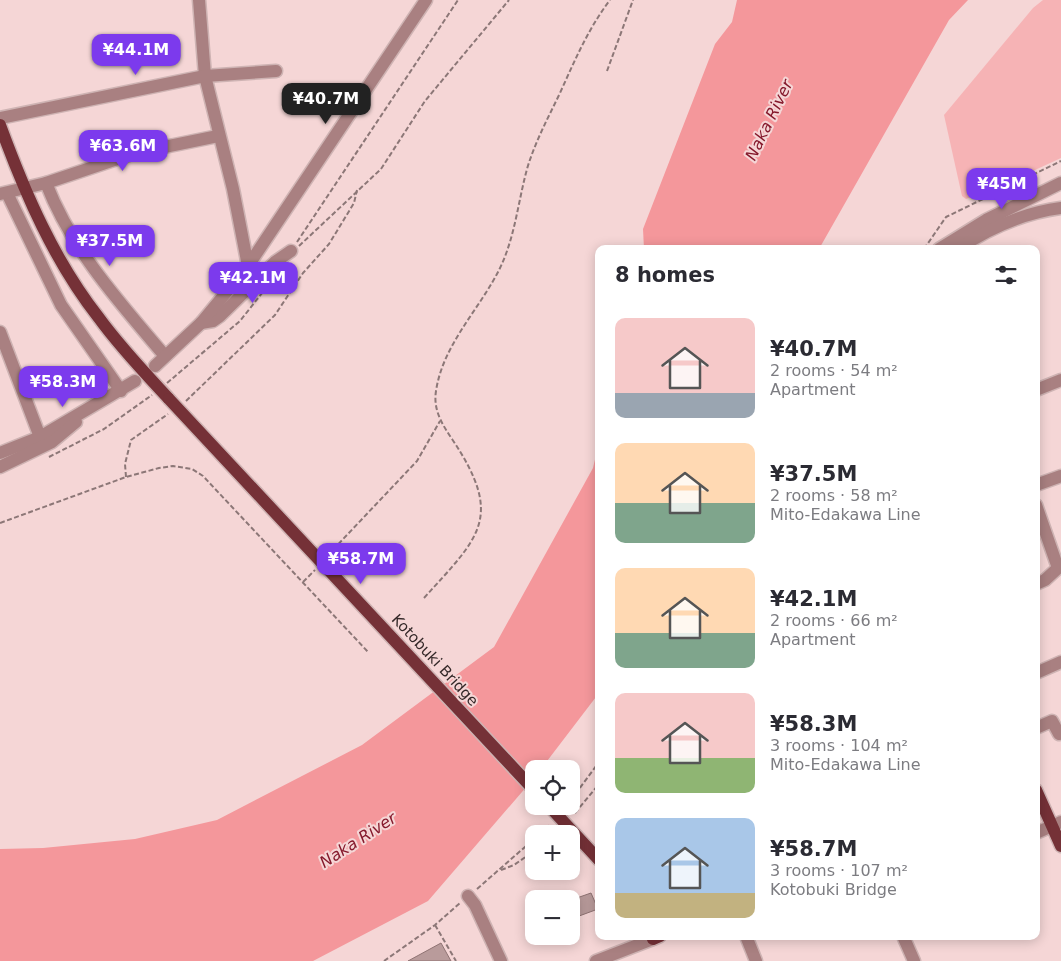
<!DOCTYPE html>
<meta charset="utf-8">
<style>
:root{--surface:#fff;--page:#f2f2f3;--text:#2b2b33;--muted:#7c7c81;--accent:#7c3aed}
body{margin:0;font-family:"DejaVu Sans",sans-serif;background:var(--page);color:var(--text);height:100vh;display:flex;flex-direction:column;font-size:19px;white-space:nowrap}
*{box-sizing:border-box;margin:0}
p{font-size:16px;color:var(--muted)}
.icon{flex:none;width:28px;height:28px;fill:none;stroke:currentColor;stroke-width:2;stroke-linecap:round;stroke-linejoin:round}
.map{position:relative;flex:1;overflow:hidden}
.details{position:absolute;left:595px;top:245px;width:445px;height:695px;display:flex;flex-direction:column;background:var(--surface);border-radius:10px;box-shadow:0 2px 12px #0003}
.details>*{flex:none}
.tools{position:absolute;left:525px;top:760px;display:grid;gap:10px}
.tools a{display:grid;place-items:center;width:55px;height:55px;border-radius:10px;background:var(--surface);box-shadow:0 2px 12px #0003;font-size:25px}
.price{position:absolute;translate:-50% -42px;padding:0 11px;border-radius:10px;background:var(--accent);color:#fff;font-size:16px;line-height:32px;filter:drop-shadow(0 1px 2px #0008)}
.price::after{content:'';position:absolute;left:50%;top:30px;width:15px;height:11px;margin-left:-8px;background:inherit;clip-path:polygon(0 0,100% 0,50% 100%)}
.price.selected{background:#222;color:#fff}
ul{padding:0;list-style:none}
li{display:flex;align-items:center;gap:15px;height:125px;padding:0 20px}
li span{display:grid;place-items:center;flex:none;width:140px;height:100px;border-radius:10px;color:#555}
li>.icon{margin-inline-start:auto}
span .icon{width:60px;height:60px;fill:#fffc;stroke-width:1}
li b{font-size:21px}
h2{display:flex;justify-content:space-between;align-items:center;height:60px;padding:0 20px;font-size:21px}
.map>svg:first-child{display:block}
.green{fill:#f6b3b5}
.water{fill:#f4979b}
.building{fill:#b99b9b;stroke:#8f7373}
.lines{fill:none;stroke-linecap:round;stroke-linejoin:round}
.minor-casing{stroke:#ceb3b3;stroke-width:15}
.major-casing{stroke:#ceb3b3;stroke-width:15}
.path{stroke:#8c7777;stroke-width:2;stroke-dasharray:5 2.5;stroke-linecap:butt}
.minor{stroke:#a98081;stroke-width:12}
.major{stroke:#753137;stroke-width:12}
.major-bridge-casing{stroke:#ceb3b3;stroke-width:15;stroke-linecap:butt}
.major-bridge{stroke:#753137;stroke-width:12}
.labels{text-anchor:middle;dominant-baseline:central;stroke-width:4;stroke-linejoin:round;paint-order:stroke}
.street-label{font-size:15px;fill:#342828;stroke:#f5d6d6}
.water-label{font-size:16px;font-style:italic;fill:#85192c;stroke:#f5d6d6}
</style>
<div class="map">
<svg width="1061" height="961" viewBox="0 0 1061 961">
<rect width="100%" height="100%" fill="#f5d6d6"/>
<polygon class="green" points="1043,0 1061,0 1061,158 1007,183 966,199 962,196 944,115 1033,8"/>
<g class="water">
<polygon points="737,0 968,0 949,20 819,249 644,249 643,229 715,44 732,22"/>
<polygon points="599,442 599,693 541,769 534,769 534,778 428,901 313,961 0,961 0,849 43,848 135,839 217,820 362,745 494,647 593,468"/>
</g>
<g class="building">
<polygon points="591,893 598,909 571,919 571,900"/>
<polygon points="441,943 451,961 408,961"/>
</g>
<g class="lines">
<g class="minor-casing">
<g id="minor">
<polyline points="199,0 205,76 233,189 248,266"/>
<polyline points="0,118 205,76 276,71"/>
<path d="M46,183C72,250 119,302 165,356"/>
<polyline points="7,193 61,305 121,391"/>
<polyline points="0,194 46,183 135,153 218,136"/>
<polyline points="939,249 986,220 1061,183"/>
<path d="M958,249C989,228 1023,213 1061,208"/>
<polyline points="201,323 213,321 220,316 275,262 291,251"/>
<polyline points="0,332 40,437"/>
<polyline points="155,366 201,323 248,266 426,0"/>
<polyline points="1036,390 1061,380"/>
<polyline points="0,453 40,437 135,381"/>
<polyline points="0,467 52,442 76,422"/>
<polyline points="1036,485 1061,476"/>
<polyline points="1036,505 1058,568 1045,580 1036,584"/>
<polyline points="1036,673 1061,662"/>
<polyline points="1036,728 1052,721 1059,734 1061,733"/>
<polyline points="1036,833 1061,822"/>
<polyline points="468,896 475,905 501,961"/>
<polyline points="746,936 756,961"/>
<polyline points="903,936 914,961"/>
<polyline points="596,961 653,939"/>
</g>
</g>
<g class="major-casing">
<g id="major">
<path d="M0,125C25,193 54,261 99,318C120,347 145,373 169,399"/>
<polyline points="1036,790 1061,846"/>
<polyline points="549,806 599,860"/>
<polyline points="652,936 653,939 660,936"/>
</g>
</g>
<g class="path">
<polyline points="607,71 633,0"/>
<polyline points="297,242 458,0"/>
<polyline points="299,246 381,169 425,101 509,0"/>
<polyline points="924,249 946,217 1061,161"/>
<polyline points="167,383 240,321 266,288"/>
<polyline points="186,401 275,315 303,273 329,244 354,203 357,190"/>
<polyline points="49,457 104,429 152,395"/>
<polyline points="126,477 125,464 131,440 168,414"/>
<polyline points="0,523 126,477 159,468 173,466 192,469 203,476 369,653"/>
<polyline points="328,555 417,461 440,421"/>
<polyline points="303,582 315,570"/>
<path d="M424,598C479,537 505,518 452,439C442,424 433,410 436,391C443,344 480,309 500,268C515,237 518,202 527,169C535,142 548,118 560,93C575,60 588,29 610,0"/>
<polyline points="571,800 599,762"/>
<polyline points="575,813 599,784"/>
<polyline points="540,834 551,824"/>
<polyline points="501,870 514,865 534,851"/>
<polyline points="477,889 534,839"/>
<polyline points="435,925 456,961"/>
<polyline points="384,961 435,925 460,903"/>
</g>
<use href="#minor" class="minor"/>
<use href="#major" class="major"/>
<g class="major-bridge-casing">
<polyline id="major-bridge" points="169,399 534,790"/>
</g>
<use href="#major-bridge" class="major-bridge"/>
</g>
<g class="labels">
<g class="street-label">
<text transform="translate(435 660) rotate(47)">Kotobuki Bridge</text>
</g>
<g class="water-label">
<text transform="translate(769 120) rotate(-64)">Naka River</text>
<text transform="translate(358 840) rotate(-33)">Naka River</text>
</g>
</g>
</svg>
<div class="tools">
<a><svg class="icon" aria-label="locate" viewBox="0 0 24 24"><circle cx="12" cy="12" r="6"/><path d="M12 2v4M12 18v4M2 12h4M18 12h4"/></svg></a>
<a>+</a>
<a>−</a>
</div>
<b class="price" style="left:136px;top:76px">¥44.1M</b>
<b class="price selected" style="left:326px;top:125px">¥40.7M</b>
<b class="price" style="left:123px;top:172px">¥63.6M</b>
<b class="price" style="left:1002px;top:210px">¥45M</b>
<b class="price" style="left:110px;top:267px">¥37.5M</b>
<b class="price" style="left:253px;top:304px">¥42.1M</b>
<b class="price" style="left:63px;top:408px">¥58.3M</b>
<b class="price" style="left:361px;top:585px">¥58.7M</b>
<section class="details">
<h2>8 homes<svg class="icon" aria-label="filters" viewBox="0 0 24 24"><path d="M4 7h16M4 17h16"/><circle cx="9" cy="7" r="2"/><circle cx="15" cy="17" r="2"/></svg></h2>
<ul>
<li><span style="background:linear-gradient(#f6c9c9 75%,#9aa5b1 0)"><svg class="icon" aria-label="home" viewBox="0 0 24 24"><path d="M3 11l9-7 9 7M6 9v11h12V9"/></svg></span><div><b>¥40.7M</b><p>2 rooms · 54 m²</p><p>Apartment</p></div></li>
<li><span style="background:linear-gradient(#ffd9b3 60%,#7fa58c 0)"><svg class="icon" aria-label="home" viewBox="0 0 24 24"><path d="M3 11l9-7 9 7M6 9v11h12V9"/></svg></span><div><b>¥37.5M</b><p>2 rooms · 58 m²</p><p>Mito-Edakawa Line</p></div></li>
<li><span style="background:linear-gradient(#ffd9b3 65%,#7fa58c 0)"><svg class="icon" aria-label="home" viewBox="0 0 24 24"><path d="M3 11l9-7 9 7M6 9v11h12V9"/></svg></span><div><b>¥42.1M</b><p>2 rooms · 66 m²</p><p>Apartment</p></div></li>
<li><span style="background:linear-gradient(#f6c9c9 65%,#8fb573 0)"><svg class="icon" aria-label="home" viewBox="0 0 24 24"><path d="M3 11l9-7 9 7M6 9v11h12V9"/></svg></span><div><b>¥58.3M</b><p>3 rooms · 104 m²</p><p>Mito-Edakawa Line</p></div></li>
<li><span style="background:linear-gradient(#a9c7e8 75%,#c2b280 0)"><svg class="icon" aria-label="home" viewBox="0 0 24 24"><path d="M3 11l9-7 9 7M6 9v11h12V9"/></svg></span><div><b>¥58.7M</b><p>3 rooms · 107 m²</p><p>Kotobuki Bridge</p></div></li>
</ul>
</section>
</div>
